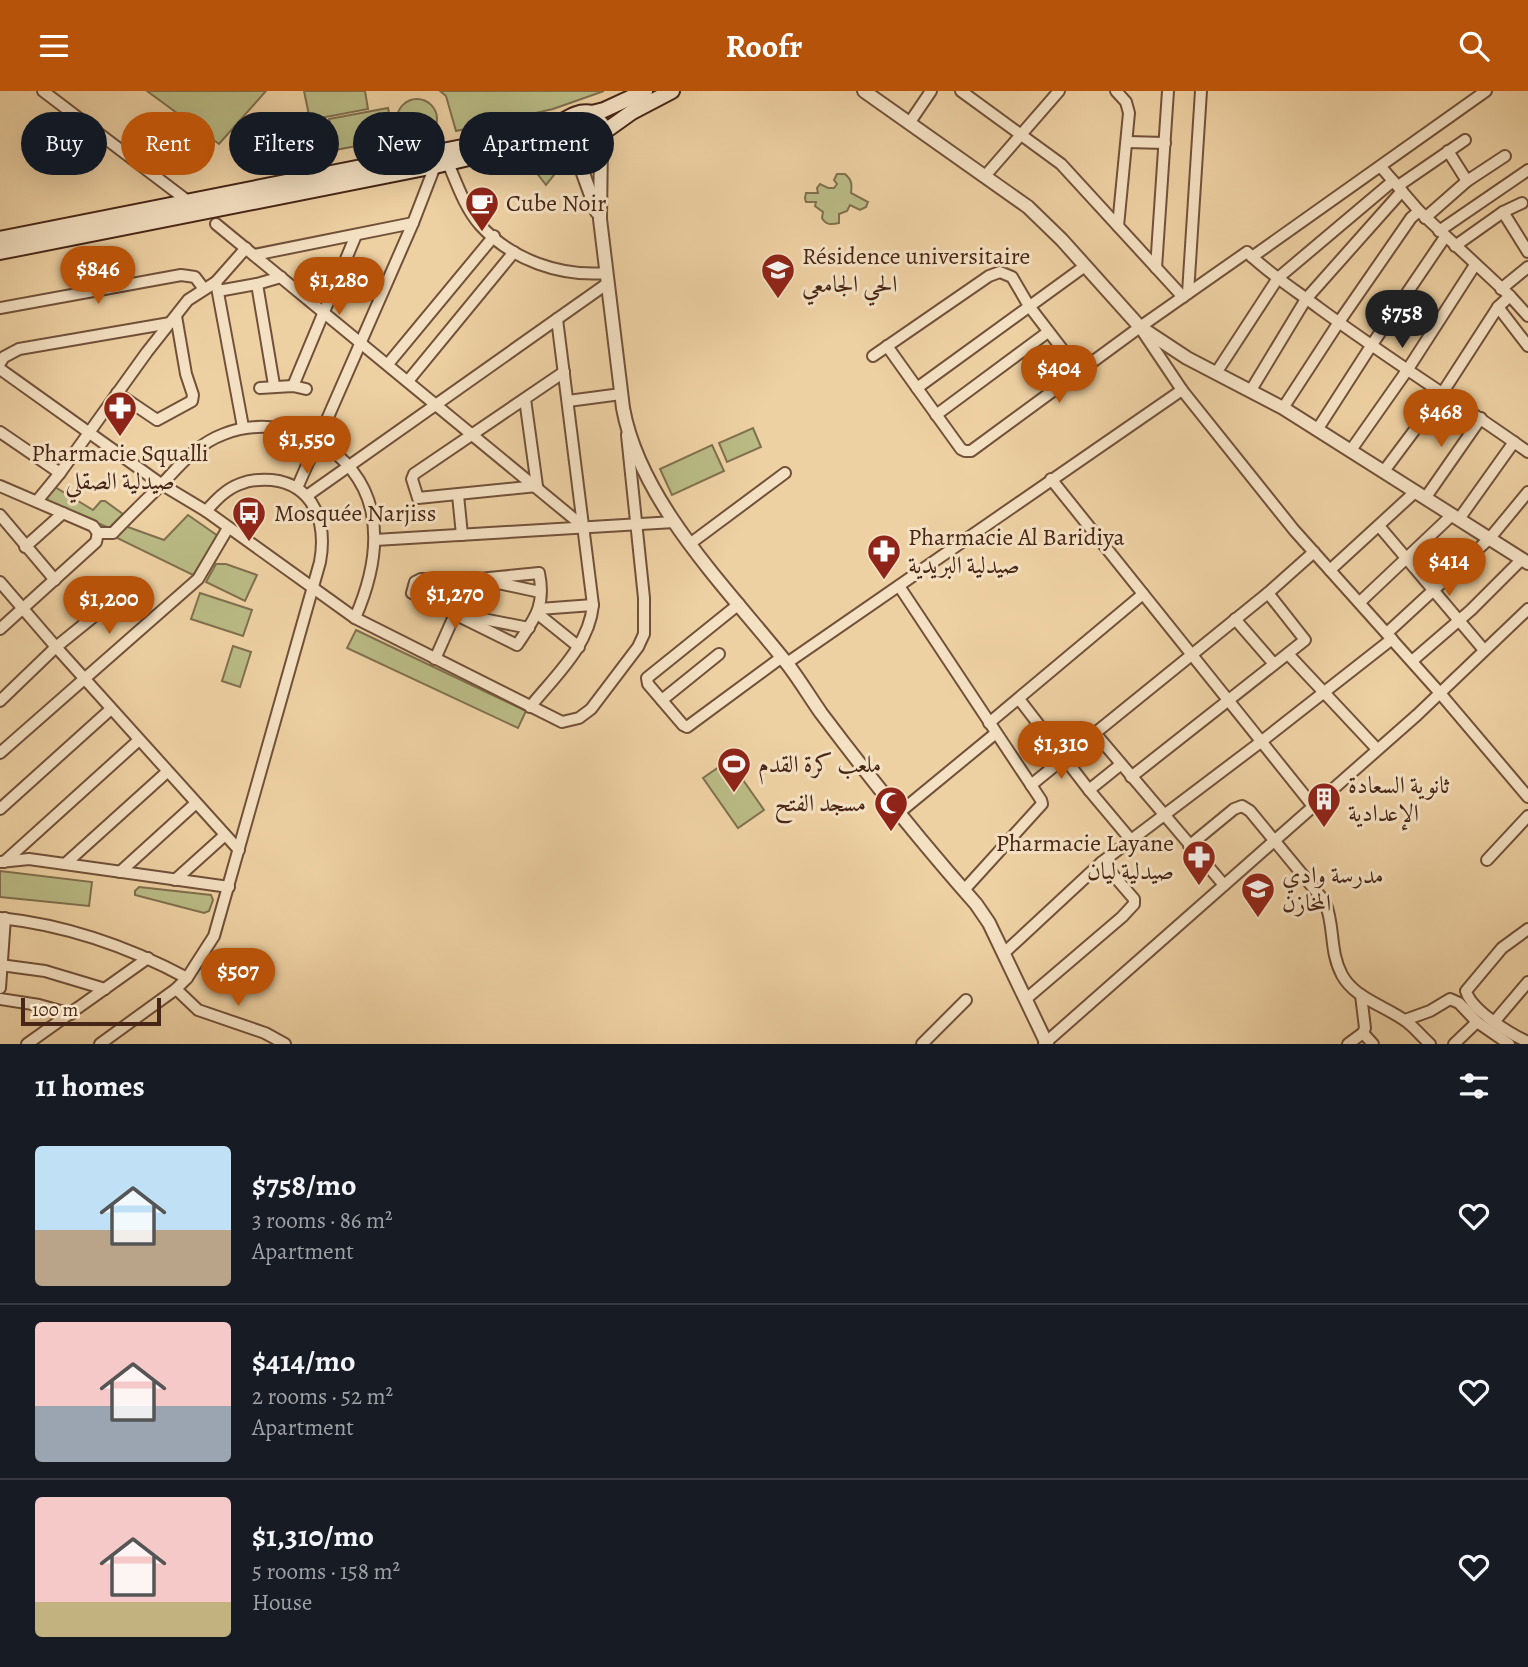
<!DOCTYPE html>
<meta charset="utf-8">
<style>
:root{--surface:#171b24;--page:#20242c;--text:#f1f3f6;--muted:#9ea1a6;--line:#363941;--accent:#b45309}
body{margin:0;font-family:Alegreya,Amiri,serif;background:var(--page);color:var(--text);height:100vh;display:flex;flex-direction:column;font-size:26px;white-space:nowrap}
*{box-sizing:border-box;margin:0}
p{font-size:23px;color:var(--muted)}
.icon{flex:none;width:38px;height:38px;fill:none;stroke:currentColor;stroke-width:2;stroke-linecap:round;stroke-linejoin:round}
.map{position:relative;height:953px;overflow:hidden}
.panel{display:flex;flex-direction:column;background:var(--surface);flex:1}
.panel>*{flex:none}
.hud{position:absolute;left:21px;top:21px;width:700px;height:63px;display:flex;gap:14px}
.scale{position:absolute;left:21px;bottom:18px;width:140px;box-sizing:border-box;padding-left:7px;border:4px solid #482617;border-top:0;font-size:19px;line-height:24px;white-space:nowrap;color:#482617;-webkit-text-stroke:5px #f4e1c3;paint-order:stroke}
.price{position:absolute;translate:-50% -60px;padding:0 16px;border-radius:24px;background:var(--accent);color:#fff;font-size:23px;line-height:46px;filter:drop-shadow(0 2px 4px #0008)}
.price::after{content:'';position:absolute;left:50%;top:42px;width:21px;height:16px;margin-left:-10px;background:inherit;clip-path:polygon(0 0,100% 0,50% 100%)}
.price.on{background:#222;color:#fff}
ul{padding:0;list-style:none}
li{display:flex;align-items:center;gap:21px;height:175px;padding:0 35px}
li+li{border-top:2px solid var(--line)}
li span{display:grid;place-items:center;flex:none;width:196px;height:140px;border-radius:7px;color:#555}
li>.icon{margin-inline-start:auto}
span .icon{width:84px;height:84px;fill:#fffc;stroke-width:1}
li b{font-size:30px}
h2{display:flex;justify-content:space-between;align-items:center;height:84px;padding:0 35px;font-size:30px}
.tag{padding:0 24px;border-radius:32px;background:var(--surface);box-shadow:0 7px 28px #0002;font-size:24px;line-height:63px}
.tag.on{background:var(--accent);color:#fff}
header{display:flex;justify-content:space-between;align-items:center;height:91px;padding:0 35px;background:var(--accent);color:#fff;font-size:32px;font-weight:700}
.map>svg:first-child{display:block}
.green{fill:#babb85;stroke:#81704e;stroke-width:2}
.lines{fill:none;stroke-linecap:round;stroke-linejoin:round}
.minor-casing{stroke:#72513a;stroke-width:14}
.tertiary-casing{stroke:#72513a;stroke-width:16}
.secondary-casing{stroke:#482617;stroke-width:18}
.minor{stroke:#f4e1c3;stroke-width:10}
.tertiary{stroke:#f4e1c3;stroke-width:12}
.secondary{stroke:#f4e1c3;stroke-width:14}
.labels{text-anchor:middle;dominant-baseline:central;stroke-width:6;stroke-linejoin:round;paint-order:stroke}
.poi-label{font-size:24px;fill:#482617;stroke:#f4e1c3;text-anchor:start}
</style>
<header><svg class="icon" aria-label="menu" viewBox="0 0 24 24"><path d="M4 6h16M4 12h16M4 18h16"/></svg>Roofr<svg class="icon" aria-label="search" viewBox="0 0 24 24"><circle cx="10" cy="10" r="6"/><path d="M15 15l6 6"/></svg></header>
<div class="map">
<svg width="1528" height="953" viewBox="0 0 1528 953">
<rect width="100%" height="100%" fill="#eed1a3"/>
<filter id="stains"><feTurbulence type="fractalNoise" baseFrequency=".00286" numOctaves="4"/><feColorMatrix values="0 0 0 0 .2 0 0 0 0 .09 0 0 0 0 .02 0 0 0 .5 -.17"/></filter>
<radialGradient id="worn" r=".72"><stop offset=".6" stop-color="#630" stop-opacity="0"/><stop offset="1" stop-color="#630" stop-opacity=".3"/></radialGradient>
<g class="green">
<polygon points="147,0 266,0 219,53"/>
<polygon points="304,0 365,0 368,18 310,29"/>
<polygon points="440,0 604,0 553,18 456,40 446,5"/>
<circle cx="417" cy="28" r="20"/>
<polygon points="388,17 394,48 335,59 329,28"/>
<polygon points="327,32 333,63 275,74 269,43"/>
<polygon points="557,64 563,73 546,94 529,72"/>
<path d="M837,83H845C852,89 852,93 851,102L868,111L866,116L860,119L850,114L847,120L839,123V132C831,134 826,134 822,127L823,121L815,115L816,111H806L805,107L806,102H818L817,97L820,93L828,97H834L837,93L834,89Z"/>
<polygon points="753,337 761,356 727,371 719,352"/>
<polygon points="712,354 724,380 672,404 660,378"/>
<polygon points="55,396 93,419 101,410 105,410 123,423 109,437 48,410 47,407"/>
<polygon points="188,424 218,445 193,484 115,446 125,435 164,449"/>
<polygon points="216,473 226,473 257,484 245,510 206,491"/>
<polygon points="200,502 252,519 243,545 191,528"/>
<polygon points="356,539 526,620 518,637 347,557"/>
<polygon points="233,555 251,561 240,596 222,590"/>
<polygon points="729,669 764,719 738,737 703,687"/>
<polygon points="0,780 92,791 89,815 0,806"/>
<polygon points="139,796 211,804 213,809 209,820 204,822 139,805 135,804 135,800"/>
</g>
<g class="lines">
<g class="minor-casing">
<g id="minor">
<polyline points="43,0 189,111"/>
<polyline points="961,0 1061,73 1183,206"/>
<polyline points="1116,0 1126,11 1129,22 1118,135"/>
<polyline points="910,31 931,0"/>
<polyline points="1127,51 1165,52"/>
<polyline points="1448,60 1467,90"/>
<path d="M448,72C457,93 465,117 480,134C512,169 560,186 607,182"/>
<polyline points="1381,76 1419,120"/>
<polyline points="985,85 1059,0"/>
<polyline points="1398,95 1465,49"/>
<polyline points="1503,121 1522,112"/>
<polyline points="1425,127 1467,90 1505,65"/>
<polyline points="216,133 584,436"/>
<polyline points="1439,140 1528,79"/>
<polyline points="1455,155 1503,121 1528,161"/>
<polyline points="254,164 413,132"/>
<polyline points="1252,166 1486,0"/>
<path d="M1085,175L917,297L961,358L965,360H971L1140,236L1247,161C1268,182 1295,199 1319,217C1387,267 1459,312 1528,361"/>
<polyline points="1156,177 1168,0"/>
<polyline points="216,191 243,336"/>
<polyline points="257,193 274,294"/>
<polyline points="1501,198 1528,176"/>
<polyline points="218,200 257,193 281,186"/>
<polyline points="1188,202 1201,0"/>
<polyline points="1498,216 1528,255"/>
<polyline points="0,217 181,184 195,186 204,198"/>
<polyline points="1141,238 1182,299 1294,439 1439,601 1528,706"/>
<polyline points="887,255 917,297"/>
<polyline points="873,265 989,185 1000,181 1012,186 1029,215 1079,280"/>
<polyline points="0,272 4,266 19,258 170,232"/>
<polyline points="388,273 494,145"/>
<polyline points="0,278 161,393 206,420 355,527 562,631 579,627 591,618 638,556 644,543 644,507 627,344"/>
<polyline points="1216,282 1278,187 1393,90"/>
<polyline points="408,290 514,161"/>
<polyline points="293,295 356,144"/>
<polyline points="260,297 293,295 306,298"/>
<polyline points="1251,299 1306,208 1402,100"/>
<polyline points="117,302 157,329 192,310 193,304 186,283 176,225"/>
<polyline points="525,308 537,395 418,407 412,388 414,383 564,281"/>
<polyline points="568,310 621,303"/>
<polyline points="1283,317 1339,231 1411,127 1419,120 1510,205"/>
<polyline points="936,324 1048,241"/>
<polyline points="1317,339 1371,255 1445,146"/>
<polyline points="0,341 60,382"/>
<polyline points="1351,359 1408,278 1475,174"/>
<polyline points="1384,380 1443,301 1498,216 1510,205 1528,225"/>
<polyline points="1051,388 1313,715"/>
<polyline points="0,395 93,435 98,442"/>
<polyline points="297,397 413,132 435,75"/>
<polyline points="308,404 608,192"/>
<polyline points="458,404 462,444"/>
<polyline points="1426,406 1481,327"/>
<polyline points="37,410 60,382 147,261 188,209 216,191 246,157"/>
<polyline points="0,424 55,489"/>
<polyline points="1459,428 1514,351"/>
<polyline points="1379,435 1484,559"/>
<path d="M98,442H113C129,425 146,409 162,393C181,373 197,353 224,343C285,319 360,358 372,423C379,459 369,495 355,527"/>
<polyline points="375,449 674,431"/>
<polyline points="691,452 785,382"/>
<polyline points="25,456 63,422"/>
<polyline points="1330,479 1415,401"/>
<path d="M479,488L539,482C546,516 534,528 517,554L412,502L415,491L421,488H479L540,501"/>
<polyline points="0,491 56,556 239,759"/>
<polyline points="899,495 1041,709 1042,713 964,799"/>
<polyline points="1360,511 1452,424"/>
<polyline points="739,513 647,587 648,593 683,634 687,636 782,566"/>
<polyline points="539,518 593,514"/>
<polyline points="538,523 579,556"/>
<polyline points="468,525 529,537"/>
<polyline points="1235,528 1274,573"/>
<polyline points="0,538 96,451 98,442"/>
<polyline points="1387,542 1490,447 1528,401"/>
<polyline points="1288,563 1377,658"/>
<polyline points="435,568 455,523 464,488"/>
<polyline points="1412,570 1471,519 1522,468"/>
<polyline points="787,572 1182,299"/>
<polyline points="1019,608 1089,699 1131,749"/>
<polyline points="662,609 719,563"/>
<polyline points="0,610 56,556 114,509"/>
<path d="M530,616C555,585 589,555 593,514L557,228"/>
<polyline points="989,632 1143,503"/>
<polyline points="1095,642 1224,794"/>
<polyline points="0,662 198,488 228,437"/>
<polyline points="1131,686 1305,549 1268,502"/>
<polyline points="1031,694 1268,502 1314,461"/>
<polyline points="1089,699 1120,674"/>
<polyline points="0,718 111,618"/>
<polyline points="900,721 996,642"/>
<path d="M1189,755L1234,718L1242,715L1250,720L1325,811C1335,835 1329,860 1342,884C1355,908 1386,915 1407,931C1415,937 1422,946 1430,953"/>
<polyline points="1487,769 1528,725"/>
<polyline points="0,771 29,768 229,796"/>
<polyline points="4,771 139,649"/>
<polyline points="65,773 167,681"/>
<polyline points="120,781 196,712"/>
<polyline points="175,789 225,744"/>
<path d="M0,827C66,834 129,856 187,887"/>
<path d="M1528,838L1502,857L1466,900C1471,919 1510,943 1528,951"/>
<polyline points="1004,862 1102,771 1262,650 1392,548"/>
<polyline points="0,874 45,880 105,898"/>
<polyline points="0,897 5,827"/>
<polyline points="176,898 198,919 265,942 285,953"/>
<polyline points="0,908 39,914 71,923"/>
<polyline points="1026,908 1122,826 1134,813 1134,808 1102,771"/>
<polyline points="1405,929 1430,920 1450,908 1459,912 1477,931 1509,953"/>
<polyline points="1494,931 1528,891"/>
<polyline points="1363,942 1373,953"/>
<polyline points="27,953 148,867"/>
<path d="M100,953L176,898L187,887L214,845L320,471C327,433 315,394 272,389C261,388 250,389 240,393C226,398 216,409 206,420"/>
<polyline points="922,953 966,909"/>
<polyline points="1044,953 1417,624 1528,518"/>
<polyline points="1348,953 1363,942 1365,937 1361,904"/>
<polyline points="1454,953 1477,931"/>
</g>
</g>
<g class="tertiary-casing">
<g id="tertiary">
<polyline points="864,0 1028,116 1062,149 1140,236 1187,267 1283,317 1528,472"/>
<path d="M601,52L600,128L623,317C640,411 726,496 785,570C798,586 809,605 821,622C870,687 922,752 976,813L989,832L1047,953"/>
<polyline points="575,60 597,121"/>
</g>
</g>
<g class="secondary-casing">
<g id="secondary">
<polyline points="592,22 604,19 645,0"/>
<polyline points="604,41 632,21 672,0"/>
<path d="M0,148L518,45C527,43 537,42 546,39C562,33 574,18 592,22L603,35L604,47L598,56L581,62L570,57L563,42L570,26"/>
<polyline points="0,161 435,75 519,55 567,53"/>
</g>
</g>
<use href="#minor" class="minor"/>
<use href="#tertiary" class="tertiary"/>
<use href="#secondary" class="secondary"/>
</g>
<defs>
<g id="cafe-pin" transform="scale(1.75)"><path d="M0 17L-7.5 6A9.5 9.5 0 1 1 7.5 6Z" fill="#8f2418" stroke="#f4e1c3"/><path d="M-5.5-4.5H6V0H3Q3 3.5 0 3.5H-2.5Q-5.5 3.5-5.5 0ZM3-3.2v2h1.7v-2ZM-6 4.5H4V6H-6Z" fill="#fff"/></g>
<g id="university-pin" transform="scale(1.75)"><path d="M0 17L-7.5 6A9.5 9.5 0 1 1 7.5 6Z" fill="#8f2418" stroke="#f4e1c3"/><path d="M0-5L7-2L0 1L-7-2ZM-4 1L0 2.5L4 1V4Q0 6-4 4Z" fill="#fff"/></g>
<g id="pharmacy-pin" transform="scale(1.75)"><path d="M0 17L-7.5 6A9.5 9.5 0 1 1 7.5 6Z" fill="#8f2418" stroke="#f4e1c3"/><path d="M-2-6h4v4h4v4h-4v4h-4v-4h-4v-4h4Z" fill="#fff"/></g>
<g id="bus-pin" transform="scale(1.75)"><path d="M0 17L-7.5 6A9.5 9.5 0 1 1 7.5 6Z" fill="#8f2418" stroke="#f4e1c3"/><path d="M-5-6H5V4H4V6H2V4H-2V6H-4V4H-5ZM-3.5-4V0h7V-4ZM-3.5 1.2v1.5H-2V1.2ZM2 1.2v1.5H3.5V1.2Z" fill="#fff"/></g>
<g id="stadium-pin" transform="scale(1.75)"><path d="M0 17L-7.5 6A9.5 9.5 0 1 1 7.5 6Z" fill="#8f2418" stroke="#f4e1c3"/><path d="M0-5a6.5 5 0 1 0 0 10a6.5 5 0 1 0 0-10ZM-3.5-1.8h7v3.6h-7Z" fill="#fff"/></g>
<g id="building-pin" transform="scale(1.75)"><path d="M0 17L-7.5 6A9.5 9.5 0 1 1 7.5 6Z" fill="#8f2418" stroke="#f4e1c3"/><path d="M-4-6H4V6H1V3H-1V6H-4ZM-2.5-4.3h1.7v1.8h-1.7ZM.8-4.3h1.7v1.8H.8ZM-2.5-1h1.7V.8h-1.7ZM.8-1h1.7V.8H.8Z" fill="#fff"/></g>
<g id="mosque-pin" transform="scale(1.75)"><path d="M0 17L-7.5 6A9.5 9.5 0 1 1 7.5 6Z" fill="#8f2418" stroke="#f4e1c3"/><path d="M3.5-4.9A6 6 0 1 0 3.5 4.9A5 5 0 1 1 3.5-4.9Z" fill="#fff"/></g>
<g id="school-pin" transform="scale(1.75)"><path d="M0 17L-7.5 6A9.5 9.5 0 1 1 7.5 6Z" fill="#8f2418" stroke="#f4e1c3"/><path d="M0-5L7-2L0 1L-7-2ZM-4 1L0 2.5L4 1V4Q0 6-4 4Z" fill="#fff"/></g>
</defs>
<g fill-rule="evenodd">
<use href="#cafe-pin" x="482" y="112"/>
<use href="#university-pin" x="778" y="179"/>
<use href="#pharmacy-pin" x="120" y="317"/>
<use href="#bus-pin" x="249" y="422"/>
<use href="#pharmacy-pin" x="884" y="460"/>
<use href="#stadium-pin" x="734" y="673"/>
<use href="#building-pin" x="1324" y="708"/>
<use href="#mosque-pin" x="891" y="712"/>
<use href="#pharmacy-pin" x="1199" y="766"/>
<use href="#school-pin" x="1258" y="798"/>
</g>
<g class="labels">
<g class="poi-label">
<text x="506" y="112">Cube Noir</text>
<text x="802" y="165">Résidence universitaire<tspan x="802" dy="28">الحي الجامعي</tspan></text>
<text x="120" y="362" text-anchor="middle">Pharmacie Squalli<tspan x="120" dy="28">صيدلية الصقلي</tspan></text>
<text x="274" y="422">Mosquée Narjiss</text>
<text x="908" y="446">Pharmacie Al Baridiya<tspan x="908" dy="28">صيدلية البريدية</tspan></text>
<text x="758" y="673">ملعب كرة القدم</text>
<text x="1348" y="694">ثانوية السعادة<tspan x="1348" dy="28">الإعدادية</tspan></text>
<text x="866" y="712" text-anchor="end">مسجد الفتح</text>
<text x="1174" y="752" text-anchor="end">Pharmacie Layane<tspan x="1174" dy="28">صيدلية ليان</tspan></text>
<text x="1282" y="784">مدرسة وادي<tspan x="1282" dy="28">المخازن</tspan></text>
</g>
</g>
<rect width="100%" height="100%" filter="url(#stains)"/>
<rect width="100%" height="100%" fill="url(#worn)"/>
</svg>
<div class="scale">100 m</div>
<b class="price" style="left:98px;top:215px">$846</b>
<b class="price" style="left:339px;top:226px">$1,280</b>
<b class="price on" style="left:1402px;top:259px">$758</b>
<b class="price" style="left:1059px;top:314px">$404</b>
<b class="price" style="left:1441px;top:358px">$468</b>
<b class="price" style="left:307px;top:385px">$1,550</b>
<b class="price" style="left:1449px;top:507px">$414</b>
<b class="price" style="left:455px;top:540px">$1,270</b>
<b class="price" style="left:109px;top:545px">$1,200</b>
<b class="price" style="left:1061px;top:690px">$1,310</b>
<b class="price" style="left:238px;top:917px">$507</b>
<div class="hud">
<a class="tag">Buy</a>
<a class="tag on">Rent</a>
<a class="tag">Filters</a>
<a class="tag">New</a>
<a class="tag">Apartment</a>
</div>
</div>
<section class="panel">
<h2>11 homes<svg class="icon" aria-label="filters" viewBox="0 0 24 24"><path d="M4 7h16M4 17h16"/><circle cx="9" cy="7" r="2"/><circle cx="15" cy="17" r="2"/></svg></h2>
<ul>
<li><span style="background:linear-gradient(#bfe0f5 60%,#b9a48a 0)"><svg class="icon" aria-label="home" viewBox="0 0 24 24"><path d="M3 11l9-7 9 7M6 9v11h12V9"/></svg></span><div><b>$758/mo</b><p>3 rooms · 86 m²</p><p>Apartment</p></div><svg class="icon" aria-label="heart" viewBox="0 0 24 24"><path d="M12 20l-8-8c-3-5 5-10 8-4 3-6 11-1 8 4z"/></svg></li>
<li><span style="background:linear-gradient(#f6c9c9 60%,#9aa5b1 0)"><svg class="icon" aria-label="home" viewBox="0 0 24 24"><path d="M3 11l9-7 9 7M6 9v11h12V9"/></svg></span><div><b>$414/mo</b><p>2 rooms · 52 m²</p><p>Apartment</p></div><svg class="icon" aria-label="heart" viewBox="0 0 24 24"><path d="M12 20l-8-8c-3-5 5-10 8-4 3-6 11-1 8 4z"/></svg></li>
<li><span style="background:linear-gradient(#f6c9c9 75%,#c2b280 0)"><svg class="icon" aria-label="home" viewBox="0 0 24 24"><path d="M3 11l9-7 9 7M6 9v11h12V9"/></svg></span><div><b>$1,310/mo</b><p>5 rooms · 158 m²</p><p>House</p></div><svg class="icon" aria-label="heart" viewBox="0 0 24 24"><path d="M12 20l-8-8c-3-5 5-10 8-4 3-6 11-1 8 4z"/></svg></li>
</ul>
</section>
